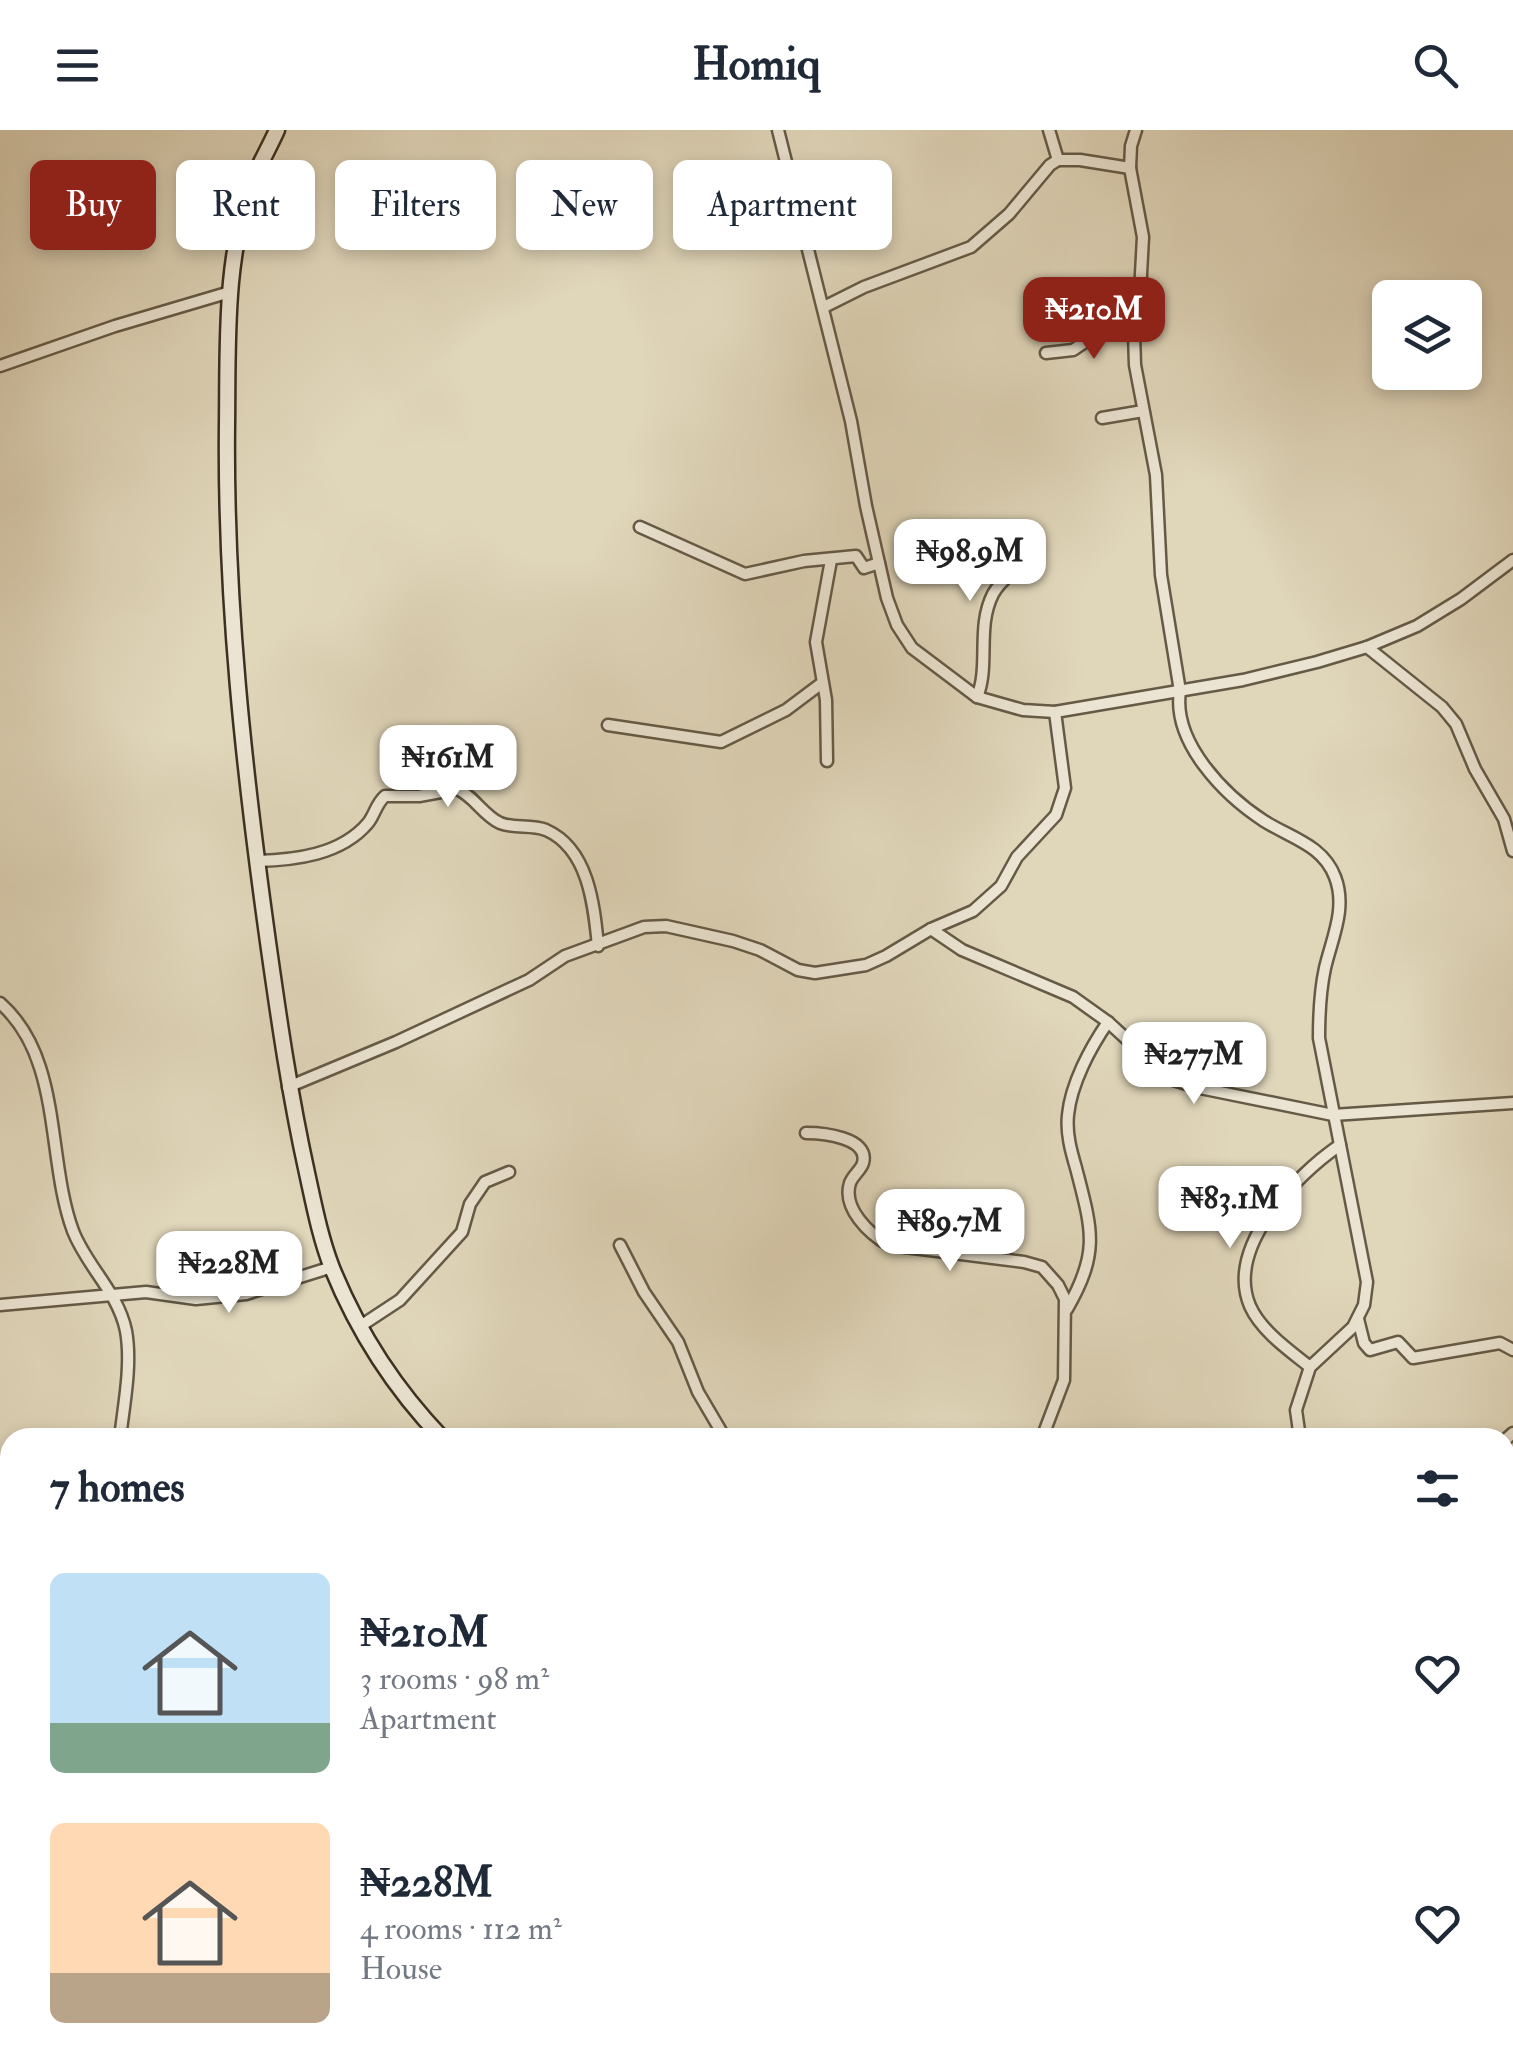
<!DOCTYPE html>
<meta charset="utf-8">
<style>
:root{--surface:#fff;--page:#f6f6f7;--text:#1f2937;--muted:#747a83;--accent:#8f2418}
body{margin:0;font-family:"IM FELL Double Pica",serif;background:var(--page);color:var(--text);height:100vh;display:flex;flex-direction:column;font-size:38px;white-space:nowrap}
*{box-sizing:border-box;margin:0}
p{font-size:32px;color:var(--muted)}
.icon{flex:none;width:55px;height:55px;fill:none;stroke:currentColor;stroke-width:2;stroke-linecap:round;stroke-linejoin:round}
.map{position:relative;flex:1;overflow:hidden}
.drawer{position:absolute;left:0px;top:1298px;width:1515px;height:642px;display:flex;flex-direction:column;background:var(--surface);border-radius:30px 30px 0 0;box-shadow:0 5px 15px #0003}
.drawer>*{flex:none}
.hud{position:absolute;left:30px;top:30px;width:1000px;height:90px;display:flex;gap:20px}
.tools{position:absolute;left:1372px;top:150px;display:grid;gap:20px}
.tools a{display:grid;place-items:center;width:110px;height:110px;border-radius:15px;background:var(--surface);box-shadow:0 5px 15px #0003;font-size:50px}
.price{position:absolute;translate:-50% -85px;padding:0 22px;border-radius:20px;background:#fff;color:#222;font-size:32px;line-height:65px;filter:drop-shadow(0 2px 5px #0008)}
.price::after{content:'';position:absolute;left:50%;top:60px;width:30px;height:22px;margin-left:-15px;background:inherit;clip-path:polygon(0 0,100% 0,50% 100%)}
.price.selected{background:var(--accent);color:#fff}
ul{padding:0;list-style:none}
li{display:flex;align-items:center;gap:30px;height:250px;padding:0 50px}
li span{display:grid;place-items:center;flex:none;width:280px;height:200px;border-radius:15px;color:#555}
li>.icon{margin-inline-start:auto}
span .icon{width:120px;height:120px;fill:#fffc;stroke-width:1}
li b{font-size:42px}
h2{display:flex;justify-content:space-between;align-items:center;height:120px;padding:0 50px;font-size:42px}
.chip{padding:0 35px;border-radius:15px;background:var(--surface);box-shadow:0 5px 15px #0003;font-size:35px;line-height:90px}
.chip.selected{background:var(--accent);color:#fff}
header{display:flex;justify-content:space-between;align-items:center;height:130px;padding:0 50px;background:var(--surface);font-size:45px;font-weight:700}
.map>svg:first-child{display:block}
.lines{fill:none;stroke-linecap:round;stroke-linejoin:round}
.minor-casing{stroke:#655a46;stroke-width:15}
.secondary-casing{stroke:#3c3020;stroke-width:19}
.minor{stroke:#ebe4d2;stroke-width:10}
.secondary{stroke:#ebe4d2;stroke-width:14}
</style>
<header><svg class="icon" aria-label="menu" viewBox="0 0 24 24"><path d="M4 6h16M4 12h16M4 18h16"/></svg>Homiq<svg class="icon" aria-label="search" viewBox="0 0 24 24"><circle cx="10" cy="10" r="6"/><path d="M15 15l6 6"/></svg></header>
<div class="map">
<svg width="1513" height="1938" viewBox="0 0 1513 1938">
<rect width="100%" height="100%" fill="#e0d6ba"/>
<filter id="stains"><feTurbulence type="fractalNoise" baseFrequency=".002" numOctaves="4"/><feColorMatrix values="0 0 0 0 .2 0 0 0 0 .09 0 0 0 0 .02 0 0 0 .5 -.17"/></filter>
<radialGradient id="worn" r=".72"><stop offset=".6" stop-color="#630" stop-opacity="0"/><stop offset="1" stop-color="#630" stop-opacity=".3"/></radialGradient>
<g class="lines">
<g class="minor-casing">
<g id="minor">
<polyline points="778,0 851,291 866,376 887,468 897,495 912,518 977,567 1023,580 1055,582 1243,550 1317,532 1367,517 1417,496 1461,469 1513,430"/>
<polyline points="1049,0 1058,30"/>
<path d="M1136,0L1131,16L1130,38L1143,107L1139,181L1134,204L1135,235L1156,345L1161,445L1180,561C1172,612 1224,665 1264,691C1291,708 1323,715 1335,747C1347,778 1332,808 1325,838C1320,861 1319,884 1319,908L1367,1152L1364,1175L1353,1197L1310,1237L1296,1280L1300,1308"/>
<polyline points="824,177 864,157 971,117 1009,84 1050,35 1058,30 1080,30 1130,38"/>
<polyline points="1046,223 1073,220 1098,203 1136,197"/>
<polyline points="0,236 115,196 230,162"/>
<polyline points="1102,288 1143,281"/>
<polyline points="640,397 745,444 804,431 856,426 864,438 879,433"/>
<polyline points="1367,517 1442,577 1456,594 1475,639 1504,689 1513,721"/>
<path d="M977,567C990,536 976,497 993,464C1006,440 1028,440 1035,407"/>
<polyline points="608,595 721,612 786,580 822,553"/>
<polyline points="827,631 826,570 816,512 831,430"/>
<path d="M257,731C295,730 341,725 368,693C375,684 376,674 385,666H419L457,659C474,666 483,685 500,693C514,699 531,694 546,700C589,719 594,776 598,816"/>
<polyline points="931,799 962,820 1073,867 1108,892 1170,949 1200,958 1333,985 1513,973"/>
<path d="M0,873C63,928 46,1028 73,1101C87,1137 118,1162 126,1201C132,1234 124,1274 120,1308"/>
<polyline points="288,957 396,912 529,850 565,826 644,797 666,796 733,811 760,820 798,840 815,843 866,835 886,826 931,799 973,781 1001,756 1017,727 1056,685 1065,658 1055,582"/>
<path d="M806,1003C821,1003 870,1007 863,1033C861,1040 853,1045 850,1053C842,1078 869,1104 889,1115L1024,1132L1042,1137L1058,1155L1065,1169L1064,1250L1042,1308"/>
<polyline points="620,1115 644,1162 678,1212 698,1262 725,1308"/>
<polyline points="0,1175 146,1162 196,1169 246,1164 332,1137"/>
<path d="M1067,1179C1100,1122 1092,1100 1076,1038C1071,1021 1066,1003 1068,985C1071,954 1090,918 1108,892"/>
<polyline points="1358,1189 1364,1213 1370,1220 1398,1212 1413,1228 1500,1213 1513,1220"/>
<polyline points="359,1197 400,1170 462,1102 470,1074 485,1052 509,1042"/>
<path d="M1310,1237C1290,1221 1261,1201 1250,1176C1225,1117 1296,1045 1340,1015"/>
<polyline points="1505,1310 1513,1303"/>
<polyline points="0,1411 10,1415"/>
<polyline points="0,1640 10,1633"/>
<polyline points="0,1680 10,1700"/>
<polyline points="0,1793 10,1780"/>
<polyline points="501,1938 504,1930"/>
<polyline points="1468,1938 1468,1930"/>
</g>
</g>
<g class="secondary-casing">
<g id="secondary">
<path d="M277,0C270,16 261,31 254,48C224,124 228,213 227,294C225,469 244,640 268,812C279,890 290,966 307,1043C314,1075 320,1107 332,1138C358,1202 394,1258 442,1308"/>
<polyline points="0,1873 10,1873"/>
<polyline points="1505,1904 1513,1906"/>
</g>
</g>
<use href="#minor" class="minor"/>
<use href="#secondary" class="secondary"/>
</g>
<rect width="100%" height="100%" filter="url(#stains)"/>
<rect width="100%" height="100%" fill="url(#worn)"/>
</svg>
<div class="tools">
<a><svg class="icon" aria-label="layers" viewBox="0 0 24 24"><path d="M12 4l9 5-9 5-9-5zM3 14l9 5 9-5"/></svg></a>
</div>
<b class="price selected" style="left:1094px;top:232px">₦210M</b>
<b class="price" style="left:970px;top:474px">₦98.9M</b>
<b class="price" style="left:448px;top:680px">₦161M</b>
<b class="price" style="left:1194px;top:977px">₦277M</b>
<b class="price" style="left:1230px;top:1121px">₦83.1M</b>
<b class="price" style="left:950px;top:1144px">₦89.7M</b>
<b class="price" style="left:229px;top:1186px">₦228M</b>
<div class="hud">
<a class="chip selected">Buy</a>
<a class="chip">Rent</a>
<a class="chip">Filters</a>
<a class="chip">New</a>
<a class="chip">Apartment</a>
</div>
<section class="drawer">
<h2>7 homes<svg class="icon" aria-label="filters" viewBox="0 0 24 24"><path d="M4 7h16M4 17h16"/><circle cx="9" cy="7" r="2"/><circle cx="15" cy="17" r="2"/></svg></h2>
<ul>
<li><span style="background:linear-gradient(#bfe0f5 75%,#7fa58c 0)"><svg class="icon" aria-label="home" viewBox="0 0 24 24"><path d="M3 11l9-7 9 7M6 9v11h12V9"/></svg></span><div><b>₦210M</b><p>3 rooms · 98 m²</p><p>Apartment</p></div><svg class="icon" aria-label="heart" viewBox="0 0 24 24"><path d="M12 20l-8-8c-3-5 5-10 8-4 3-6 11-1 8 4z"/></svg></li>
<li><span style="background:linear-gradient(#ffd9b3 75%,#b9a48a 0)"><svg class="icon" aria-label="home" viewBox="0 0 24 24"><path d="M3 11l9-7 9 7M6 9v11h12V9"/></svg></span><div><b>₦228M</b><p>4 rooms · 112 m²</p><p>House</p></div><svg class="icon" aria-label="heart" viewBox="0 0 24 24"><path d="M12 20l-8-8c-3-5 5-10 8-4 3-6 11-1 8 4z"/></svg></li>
</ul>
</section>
</div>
